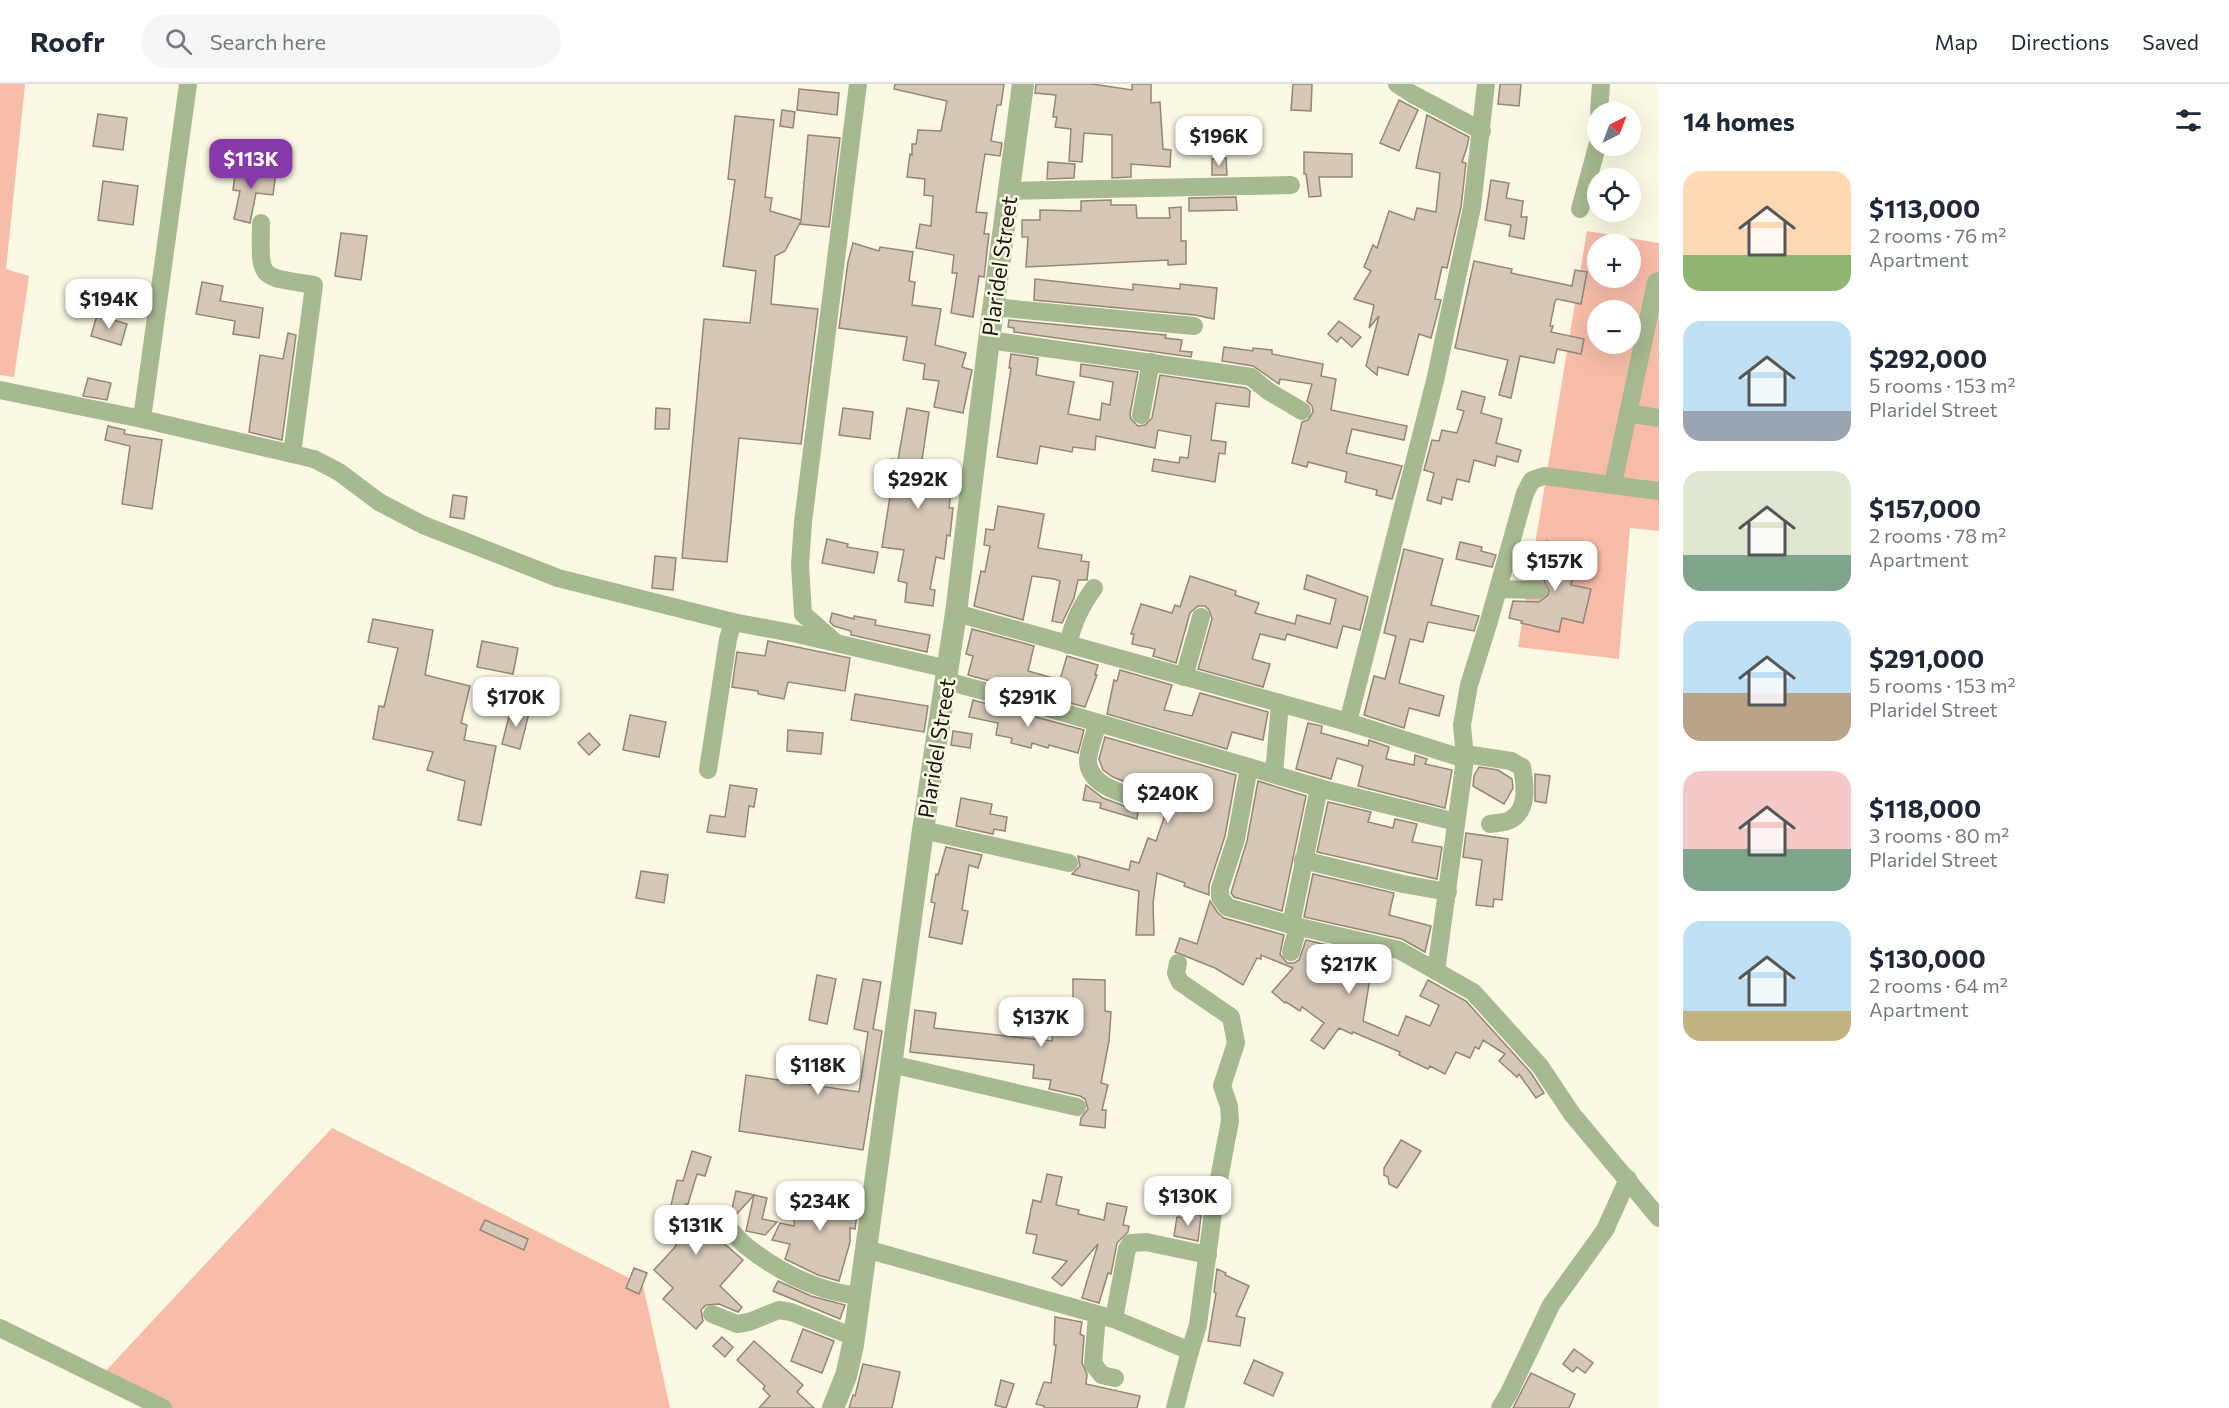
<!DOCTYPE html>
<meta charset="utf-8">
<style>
:root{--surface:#fff;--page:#f6f6f7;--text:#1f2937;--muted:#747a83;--line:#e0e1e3;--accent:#8739aa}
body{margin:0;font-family:Commissioner,sans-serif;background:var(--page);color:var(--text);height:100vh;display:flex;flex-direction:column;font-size:22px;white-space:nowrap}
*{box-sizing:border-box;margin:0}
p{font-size:20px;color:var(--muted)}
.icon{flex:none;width:33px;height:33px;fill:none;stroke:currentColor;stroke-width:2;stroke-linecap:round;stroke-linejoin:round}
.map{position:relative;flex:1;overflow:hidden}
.drawer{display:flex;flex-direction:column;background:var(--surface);width:570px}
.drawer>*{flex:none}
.needle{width:39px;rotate:42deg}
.buttons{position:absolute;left:1587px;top:18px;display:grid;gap:12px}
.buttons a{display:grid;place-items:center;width:54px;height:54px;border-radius:50%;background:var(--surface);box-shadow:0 6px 24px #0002;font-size:30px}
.price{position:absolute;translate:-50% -51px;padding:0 14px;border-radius:12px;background:#fff;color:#222;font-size:20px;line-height:39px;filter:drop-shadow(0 2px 3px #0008)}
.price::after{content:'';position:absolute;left:50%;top:36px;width:18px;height:14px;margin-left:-9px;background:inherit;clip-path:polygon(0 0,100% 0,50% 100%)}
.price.selected{background:var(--accent);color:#fff}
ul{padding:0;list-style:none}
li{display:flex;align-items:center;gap:18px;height:150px;padding:0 24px}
li span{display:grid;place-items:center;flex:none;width:168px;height:120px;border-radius:18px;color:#555}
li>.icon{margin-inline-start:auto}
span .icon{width:72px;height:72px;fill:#fffc;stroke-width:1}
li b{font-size:26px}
h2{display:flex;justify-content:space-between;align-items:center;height:72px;padding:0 24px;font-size:26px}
header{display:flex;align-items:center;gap:36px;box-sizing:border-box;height:84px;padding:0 30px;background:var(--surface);border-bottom:2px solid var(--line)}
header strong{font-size:28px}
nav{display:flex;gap:33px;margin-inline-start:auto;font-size:21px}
.search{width:420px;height:54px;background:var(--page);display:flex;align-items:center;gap:15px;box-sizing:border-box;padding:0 21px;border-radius:33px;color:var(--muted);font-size:22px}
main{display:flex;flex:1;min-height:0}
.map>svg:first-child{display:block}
.green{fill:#f7bda8;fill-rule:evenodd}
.building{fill:#d6c7b7;stroke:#948677;stroke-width:1.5}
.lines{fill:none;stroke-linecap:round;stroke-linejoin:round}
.minor{stroke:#a6b990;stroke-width:18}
.tertiary{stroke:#a6b990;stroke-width:22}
.labels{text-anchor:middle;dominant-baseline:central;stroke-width:5;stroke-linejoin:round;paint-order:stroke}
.street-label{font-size:22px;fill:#181710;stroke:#fbf8e3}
</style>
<header>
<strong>Roofr</strong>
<div class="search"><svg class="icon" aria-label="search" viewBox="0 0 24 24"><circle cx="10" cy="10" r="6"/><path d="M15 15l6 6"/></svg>Search here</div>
<nav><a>Map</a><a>Directions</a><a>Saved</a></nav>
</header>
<main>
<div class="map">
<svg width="1659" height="1324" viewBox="0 0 1659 1324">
<rect width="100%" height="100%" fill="#fbf8e3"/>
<g class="green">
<polygon points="0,0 25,0 6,185 29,192 14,293 0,291"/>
<path d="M1587,147L1659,159V447L1630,444L1619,575L1518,563ZM1598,160H1630V194H1598ZM1598,226H1630V260H1598Z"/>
<polygon points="332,1044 643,1201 670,1324 170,1324 103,1290"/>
</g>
<g class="building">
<polygon points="895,0 1004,0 1001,21 997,21 991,57 1002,59 1000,72 985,70 976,128 987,129 984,150 989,150 984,193 979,192 973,233 951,229 957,189 952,189 954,171 916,164 920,140 931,142 933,112 924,111 925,95 907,93 910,70 912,71 912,60 916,60 918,46 941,47 947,17 894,5"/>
<polygon points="1036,0 1092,0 1132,6 1132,0 1151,0 1151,19 1160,18 1163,65 1171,66 1170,83 1131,80 1131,93 1112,94 1112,51 1084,49 1082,78 1069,77 1071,45 1055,43 1057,33 1053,33 1056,11 1035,9"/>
<polygon points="1293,0 1312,0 1311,27 1291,26"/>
<polygon points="1500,0 1521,0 1519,22 1498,20"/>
<polygon points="799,5 839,9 837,31 797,26"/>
<polygon points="1399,16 1418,26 1399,67 1380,59"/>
<polygon points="782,26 795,28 793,44 780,42"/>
<polygon points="98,30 127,34 123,66 93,62"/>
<polygon points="1427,31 1469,53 1467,63 1462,78 1466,79 1461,123 1447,184 1442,183 1435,215 1441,216 1431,254 1419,250 1408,291 1378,283 1377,291 1366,282 1379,232 1369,244 1374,221 1354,215 1371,187 1364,183 1373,161 1377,164 1389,127 1414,136 1417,124 1436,128 1440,89 1416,84"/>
<polygon points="735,32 774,36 765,113 772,114 770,127 801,136 808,51 840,54 829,143 800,140 801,137 785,167 775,172 771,220 818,225 801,360 739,354 727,478 682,474 704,235 750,239 756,187 723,182 735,96 728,95"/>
<polygon points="1304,68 1352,70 1352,93 1319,93 1321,112 1309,113 1306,90 1304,90"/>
<polygon points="1226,74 1227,91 1212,91 1212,75"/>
<polygon points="1048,78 1075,80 1074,94 1047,95"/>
<polygon points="236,83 276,88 273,111 256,109 250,139 234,135 240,107 233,106"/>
<polygon points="1491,96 1509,99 1506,114 1523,117 1521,133 1527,133 1524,155 1509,152 1511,141 1485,136"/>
<polygon points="103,97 138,102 133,141 98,136"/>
<polygon points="1236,113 1237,126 1189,127 1189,114"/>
<polygon points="1111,116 1111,121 1136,121 1137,134 1170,134 1169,124 1181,123 1181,157 1186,157 1186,180 1168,181 1168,176 1026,183 1028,153 1022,153 1022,136 1040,136 1040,126 1081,127 1081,117"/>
<polygon points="341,149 367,152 361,196 335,192"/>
<polygon points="853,159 879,167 880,163 913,168 909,197 915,198 912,221 941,225 935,261 966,269 962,283 972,286 963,329 934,323 939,297 923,295 925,280 903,276 907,253 839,244 848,178"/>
<polygon points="1474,177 1512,185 1511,189 1572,202 1575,186 1587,188 1581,220 1557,215 1555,217 1550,242 1553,242 1551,248 1584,255 1581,270 1557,265 1554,279 1520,272 1511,314 1499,311 1508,276 1455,264"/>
<polygon points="1035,195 1133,206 1133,200 1180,205 1180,200 1217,204 1214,235 1195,231 1034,216"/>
<polygon points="202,198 223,202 220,217 263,224 259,254 233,250 235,237 196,230"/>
<polygon points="97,231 127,240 121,261 91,252"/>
<polygon points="1009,236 1166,251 1165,254 1182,256 1180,267 1192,268 1191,273 1014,248 1014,244 1008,243"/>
<polygon points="1339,237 1361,253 1352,263 1341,253 1337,258 1328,250"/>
<polygon points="288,249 296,251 282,356 249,348 260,271 283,275"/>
<polygon points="1224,263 1253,267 1253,264 1272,266 1272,270 1323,280 1321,292 1336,295 1331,326 1407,342 1404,356 1352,345 1346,369 1402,382 1392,415 1376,411 1377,406 1345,398 1347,388 1308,378 1307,383 1292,379 1302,338 1308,336 1313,328 1312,322 1307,317 1312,300 1280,295 1279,300 1253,282 1222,277"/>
<polygon points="1011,270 1038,274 1036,291 1074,298 1068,330 1100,336 1102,319 1110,321 1113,298 1080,292 1081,280 1138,288 1130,330 1131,335 1138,342 1145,341 1152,334 1160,291 1246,304 1250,307 1249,323 1216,319 1211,356 1226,358 1225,370 1219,369 1215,398 1152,387 1154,375 1179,379 1180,373 1188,374 1191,352 1158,346 1155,364 1096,352 1095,366 1073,363 1072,368 1040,362 1037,380 997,373 1011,284 1009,284"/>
<polygon points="88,294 111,299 107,316 83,312"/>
<polygon points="1462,307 1485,313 1481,329 1502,335 1496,359 1521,366 1518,378 1497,372 1495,382 1474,376 1469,398 1457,395 1452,416 1442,413 1441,420 1427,416 1434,389 1424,386 1432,356 1439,357 1442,346 1457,349 1464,327 1457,325"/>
<polygon points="656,324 670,325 669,345 655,345"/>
<polygon points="843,324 873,328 870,355 839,351"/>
<polygon points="907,324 929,328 922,376 954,380 949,424 953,424 950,452 947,451 944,475 936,473 930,505 935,506 933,522 905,518 907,499 898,497 904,466 882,463 891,406 887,406 892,375 898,376"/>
<polygon points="108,342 125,346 124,350 162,356 152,425 122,420 130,362 105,356"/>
<polygon points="453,411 467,413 464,435 450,433"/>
<polygon points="998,422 1044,430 1038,464 1082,471 1081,477 1089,478 1087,496 1078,496 1074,514 1062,539 1052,537 1060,497 1054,495 1032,492 1023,536 974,522 981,487 985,488 990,462 984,461 986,445 994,446"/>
<polygon points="827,455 848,460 847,463 878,468 874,489 822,479"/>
<polygon points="1546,457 1579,464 1571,501 1591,505 1583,539 1562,534 1559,548 1521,539 1522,537 1509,534 1513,517 1539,518 1548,511 1549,506 1544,497 1545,494 1538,492"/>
<polygon points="1460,458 1482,463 1481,467 1496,471 1492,483 1456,475"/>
<polygon points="1404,465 1443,475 1431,521 1479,532 1474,547 1428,538 1423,558 1410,555 1399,599 1444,612 1439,632 1409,624 1404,644 1364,631 1374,592 1385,595 1396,552 1384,549"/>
<polygon points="655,472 676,474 673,506 652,504"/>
<polygon points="1307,491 1368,513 1360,546 1343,542 1337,564 1287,550 1285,556 1260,550 1252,575 1270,580 1263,603 1198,585 1212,535 1209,526 1205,522 1198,522 1190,529 1176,579 1153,572 1155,565 1132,560 1134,550 1131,550 1141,520 1172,529 1175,521 1180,523 1190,492 1236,507 1235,511 1259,519 1255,529 1295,540 1297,531 1330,540 1336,515 1304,505"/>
<polygon points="832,529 854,535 854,532 876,536 875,541 930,551 927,568 851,551 851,547 834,542 830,538"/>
<polygon points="373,535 433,546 425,591 470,602 461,639 467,641 464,656 496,662 481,741 458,736 465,697 427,686 433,668 373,655 379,622 384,623 398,564 368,558"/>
<polygon points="972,545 1034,562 1028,587 1060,596 1067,572 1098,581 1095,591 1097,591 1085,623 968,591 973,572 966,570"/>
<polygon points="482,557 518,564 513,590 477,583"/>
<polygon points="768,557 850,574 845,607 788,598 784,615 758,610 758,607 732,603 737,568 765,572"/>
<polygon points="1120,586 1172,601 1164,626 1192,632 1200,609 1268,628 1263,656 1232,648 1227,665 1107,630 1114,596 1117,597"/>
<polygon points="855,610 928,622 924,648 851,636"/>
<polygon points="973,616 1084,646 1078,669 1049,661 1048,664 1032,659 1031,664 1011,659 1012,654 996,651 998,639 969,633"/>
<polygon points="511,624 529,629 520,665 502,660"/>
<polygon points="630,631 666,638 659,673 623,666"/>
<polygon points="1308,639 1322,642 1321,649 1368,662 1369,656 1389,663 1386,675 1414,681 1415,671 1427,675 1425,680 1452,686 1445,724 1358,702 1363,682 1337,674 1331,695 1296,685"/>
<polygon points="788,646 823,649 821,670 787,667"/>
<polygon points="953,647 972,650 970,664 951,661"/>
<polygon points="589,649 600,661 589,671 578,659"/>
<polygon points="1105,653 1236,691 1225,752 1209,801 1209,811 1184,802 1185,799 1157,789 1153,819 1154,851 1136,851 1139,807 1072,790 1080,782 1078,772 1129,786 1131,777 1139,779 1148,754 1156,757 1166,728 1164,728 1166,720 1152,718 1150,709 1145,706 1113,693 1103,686 1099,675"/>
<polygon points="1479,683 1498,686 1512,695 1513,704 1504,720 1473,702 1474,692"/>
<polygon points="1535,690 1550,692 1546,719 1535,717"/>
<polygon points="1258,697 1306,712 1282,827 1234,813 1231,809 1247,757"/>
<polygon points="730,701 757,705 754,723 749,722 745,753 707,748 710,731 725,733"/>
<polygon points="1086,701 1103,714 1138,727 1137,735 1100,724 1101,719 1083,716"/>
<polygon points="961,714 992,720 990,730 1007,733 1005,747 994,745 993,750 956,742"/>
<polygon points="1328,718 1371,728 1368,738 1393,744 1395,735 1417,740 1412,758 1442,763 1437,795 1317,768"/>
<polygon points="1466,749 1508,755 1502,816 1494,815 1493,823 1476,821 1482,776 1463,773"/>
<polygon points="946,763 982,771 978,784 969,781 962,826 968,827 962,860 929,853 935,819 931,818 936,790 938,791"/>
<polygon points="641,787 668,791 664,819 636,814"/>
<polygon points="1313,790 1394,809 1389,831 1431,842 1425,868 1402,855 1304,833"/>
<polygon points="1210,817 1218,829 1224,834 1284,851 1280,870 1287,879 1294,879 1299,876 1306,856 1382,874 1377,895 1370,894 1363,937 1398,952 1406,932 1430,942 1439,921 1420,912 1428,896 1466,917 1531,989 1544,1009 1536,1014 1519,990 1517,993 1499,977 1505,970 1483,956 1479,965 1475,963 1470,974 1456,968 1445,990 1430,982 1428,985 1399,971 1400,968 1353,948 1352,950 1339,944 1324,965 1311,956 1324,939 1302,923 1300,927 1286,918 1285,919 1272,908 1293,884 1261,871 1261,875 1257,874 1243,901 1215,884 1175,868 1180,854 1197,860"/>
<polygon points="817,891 836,895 827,940 809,936"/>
<polygon points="863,895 881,898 873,945 882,947 863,1066 739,1047 746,991 859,1008 868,948 854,945"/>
<polygon points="1073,895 1105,896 1105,927 1111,928 1109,957 1101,999 1108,1001 1102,1026 1106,1026 1105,1044 1080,1041 1081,1034 1088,1025 1085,1015 1080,1012 1049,1005 1051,996 1033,994 1034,981 910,968 915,926 936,929 934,944 1052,957 1054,941 1070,944 1073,925"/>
<polygon points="1401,1056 1421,1067 1397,1104 1389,1100 1388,1093 1384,1091 1384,1084"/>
<polygon points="692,1067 711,1073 705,1092 697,1090 688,1120 686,1120 688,1122 686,1126 743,1176 720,1202 742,1223 738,1228 719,1220 706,1221 701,1226 703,1237 696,1245 663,1215 673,1204 654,1186 676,1162 674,1140 667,1138 677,1096 683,1097"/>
<polygon points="1047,1090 1062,1093 1056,1121 1079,1126 1078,1130 1104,1136 1107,1119 1127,1123 1123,1141 1129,1142 1128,1148 1117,1159 1111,1190 1108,1189 1099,1219 1082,1214 1098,1160 1062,1202 1052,1194 1067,1177 1033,1169 1037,1151 1026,1149 1033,1116 1041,1118"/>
<polygon points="797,1103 827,1105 826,1113 859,1115 855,1145 850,1144 850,1158 839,1197 818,1191 785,1175 790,1160 772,1156 780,1139 794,1142"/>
<polygon points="736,1107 754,1111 734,1133 731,1129"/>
<polygon points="754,1111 767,1114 762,1135 777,1138 765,1151 746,1147"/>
<polygon points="1189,1130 1201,1131 1198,1157 1174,1152 1177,1133 1189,1134"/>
<polygon points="485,1136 528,1155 524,1166 480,1146"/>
<polygon points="634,1184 647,1189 639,1210 626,1204"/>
<polygon points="1217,1185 1226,1189 1225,1191 1249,1202 1236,1232 1245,1234 1240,1262 1208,1257 1216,1209 1214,1208"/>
<polygon points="778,1197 811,1212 845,1221 840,1235 773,1207"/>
<polygon points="1055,1233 1082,1238 1080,1250 1084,1252 1082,1279 1087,1290 1086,1300 1140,1312 1137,1324 1044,1324 1044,1322 1036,1320 1044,1298 1051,1299 1056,1261 1054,1261"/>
<polygon points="803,1245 834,1257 822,1289 791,1277"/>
<polygon points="722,1253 733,1263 725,1273 713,1262"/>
<polygon points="754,1257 803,1301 797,1308 814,1324 759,1324 770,1312 763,1305 765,1302 737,1276"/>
<polygon points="1574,1265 1593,1279 1585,1289 1577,1283 1573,1288 1563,1280"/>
<polygon points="1254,1276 1283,1289 1273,1312 1244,1299"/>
<polygon points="863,1280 900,1288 892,1324 849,1324 853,1311 855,1312"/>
<polygon points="1531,1289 1575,1310 1569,1324 1513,1324"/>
<polygon points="1001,1296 1014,1300 1006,1324 995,1321"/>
</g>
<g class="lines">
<g class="minor">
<polyline points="188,0 142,335 314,375 339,388 379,418 423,441 558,494 733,538 797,550 948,585"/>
<polyline points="1397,0 1414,11 1482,47"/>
<polyline points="1599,28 1601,0"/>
<polyline points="1009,107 1291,101"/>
<polyline points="1580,125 1598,59"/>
<path d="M261,139C260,197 258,192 314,201L292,370"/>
<polyline points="993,223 1194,242"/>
<polyline points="989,256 1245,292 1251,293 1268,307 1302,327"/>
<polyline points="0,306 142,335"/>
<polyline points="1628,329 1659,334"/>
<polyline points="1141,331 1151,278"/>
<polyline points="1613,400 1656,198 1659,197"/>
<polyline points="1498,505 1538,506"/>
<polyline points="956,529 1348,638 1465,675 1436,887"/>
<polyline points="834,557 803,530 800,481 803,438 858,0"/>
<path d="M1068,561C1073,538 1081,522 1094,504"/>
<polyline points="1184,593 1201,533"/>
<polyline points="946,597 1041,622 1320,704"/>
<polyline points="1348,638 1435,297 1472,123 1486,0"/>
<path d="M1098,640C1094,651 1088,666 1088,678C1090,702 1122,709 1141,716"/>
<path d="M1465,670L1511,677L1522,683C1525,701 1529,726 1510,736C1504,739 1496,739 1490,740"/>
<polyline points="1465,675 1462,641 1469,601 1489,537 1525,409 1532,396 1544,392 1659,407"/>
<polyline points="1249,683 1236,755 1220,804 1220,813 1227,823 1291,841"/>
<polyline points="708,686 728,555 733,538"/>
<polyline points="1274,690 1280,619"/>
<polyline points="1456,738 1319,704 1291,841 1399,866 1473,908 1540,982 1572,1030 1659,1134"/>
<polyline points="923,746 1069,779"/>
<polyline points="1303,776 1403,800 1448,808"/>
<polyline points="1291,868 1298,843"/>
<polyline points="1178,879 1176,889 1180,898 1231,933 1236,959 1222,1002 1229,1022 1230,1037 1214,1121 1198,1241 1190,1267"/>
<polyline points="891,980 1077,1023"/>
<path d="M718,1131C727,1141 736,1154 746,1162C779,1188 818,1208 860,1212"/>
<polyline points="866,1165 1114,1235 1190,1267 1175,1324"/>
<polyline points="712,1230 737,1240 749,1238 779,1226 791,1228 854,1253"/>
<polyline points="1097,1230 1093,1280 1102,1291 1115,1294"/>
<polyline points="1114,1235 1127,1165 1131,1159 1146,1158 1208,1171"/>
<polyline points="0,1244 163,1324"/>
<polyline points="1500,1324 1509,1309 1551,1221 1605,1146 1628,1095"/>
</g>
<polyline class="tertiary" points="833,1324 846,1292 853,1261 923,746 956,529 989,256 1023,0"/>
</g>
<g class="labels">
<g class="street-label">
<text transform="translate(999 182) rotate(-82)">Plaridel Street</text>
<text transform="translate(936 664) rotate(-81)">Plaridel Street</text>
</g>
</g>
</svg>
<div class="buttons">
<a><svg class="needle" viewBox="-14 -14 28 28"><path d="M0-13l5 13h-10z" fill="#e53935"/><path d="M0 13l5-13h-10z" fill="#747a83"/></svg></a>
<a><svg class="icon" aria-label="locate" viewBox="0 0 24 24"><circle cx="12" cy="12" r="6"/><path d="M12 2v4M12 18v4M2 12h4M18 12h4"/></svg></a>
<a>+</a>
<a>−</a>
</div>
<b class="price" style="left:1219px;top:83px">$196K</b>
<b class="price selected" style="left:251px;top:106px">$113K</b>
<b class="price" style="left:109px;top:246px">$194K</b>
<b class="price" style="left:918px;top:426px">$292K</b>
<b class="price" style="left:1555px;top:508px">$157K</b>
<b class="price" style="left:516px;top:644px">$170K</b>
<b class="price" style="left:1028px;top:644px">$291K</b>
<b class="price" style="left:1168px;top:740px">$240K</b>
<b class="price" style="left:1349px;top:911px">$217K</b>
<b class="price" style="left:1041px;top:964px">$137K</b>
<b class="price" style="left:818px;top:1012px">$118K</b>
<b class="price" style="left:1188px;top:1143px">$130K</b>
<b class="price" style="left:820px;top:1148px">$234K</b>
<b class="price" style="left:696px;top:1172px">$131K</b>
</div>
<section class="drawer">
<h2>14 homes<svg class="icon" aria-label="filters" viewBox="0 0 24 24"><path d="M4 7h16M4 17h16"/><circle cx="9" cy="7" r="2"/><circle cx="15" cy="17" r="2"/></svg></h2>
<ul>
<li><span style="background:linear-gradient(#ffd9b3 70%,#8fb573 0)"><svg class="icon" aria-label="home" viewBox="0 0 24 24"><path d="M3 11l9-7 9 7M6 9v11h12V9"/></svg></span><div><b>$113,000</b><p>2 rooms · 76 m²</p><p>Apartment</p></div></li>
<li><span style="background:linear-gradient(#bfe0f5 75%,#9aa5b1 0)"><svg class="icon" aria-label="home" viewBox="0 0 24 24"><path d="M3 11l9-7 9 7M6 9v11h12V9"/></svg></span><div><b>$292,000</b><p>5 rooms · 153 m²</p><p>Plaridel Street</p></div></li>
<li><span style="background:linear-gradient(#dfe7d0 70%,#7fa58c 0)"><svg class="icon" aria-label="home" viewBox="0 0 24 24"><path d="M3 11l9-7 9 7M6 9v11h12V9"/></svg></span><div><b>$157,000</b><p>2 rooms · 78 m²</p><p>Apartment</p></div></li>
<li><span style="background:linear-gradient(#bfe0f5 60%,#b9a48a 0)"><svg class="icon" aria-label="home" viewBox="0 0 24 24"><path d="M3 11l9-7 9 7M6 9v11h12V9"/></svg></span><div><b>$291,000</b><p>5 rooms · 153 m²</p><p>Plaridel Street</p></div></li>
<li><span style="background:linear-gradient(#f6c9c9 65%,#7fa58c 0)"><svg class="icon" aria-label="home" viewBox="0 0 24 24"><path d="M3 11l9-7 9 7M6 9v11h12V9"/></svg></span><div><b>$118,000</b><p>3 rooms · 80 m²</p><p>Plaridel Street</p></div></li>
<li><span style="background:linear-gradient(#bfe0f5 75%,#c2b280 0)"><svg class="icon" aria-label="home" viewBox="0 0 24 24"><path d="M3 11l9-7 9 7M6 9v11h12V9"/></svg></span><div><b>$130,000</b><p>2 rooms · 64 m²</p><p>Apartment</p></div></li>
</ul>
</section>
</main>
